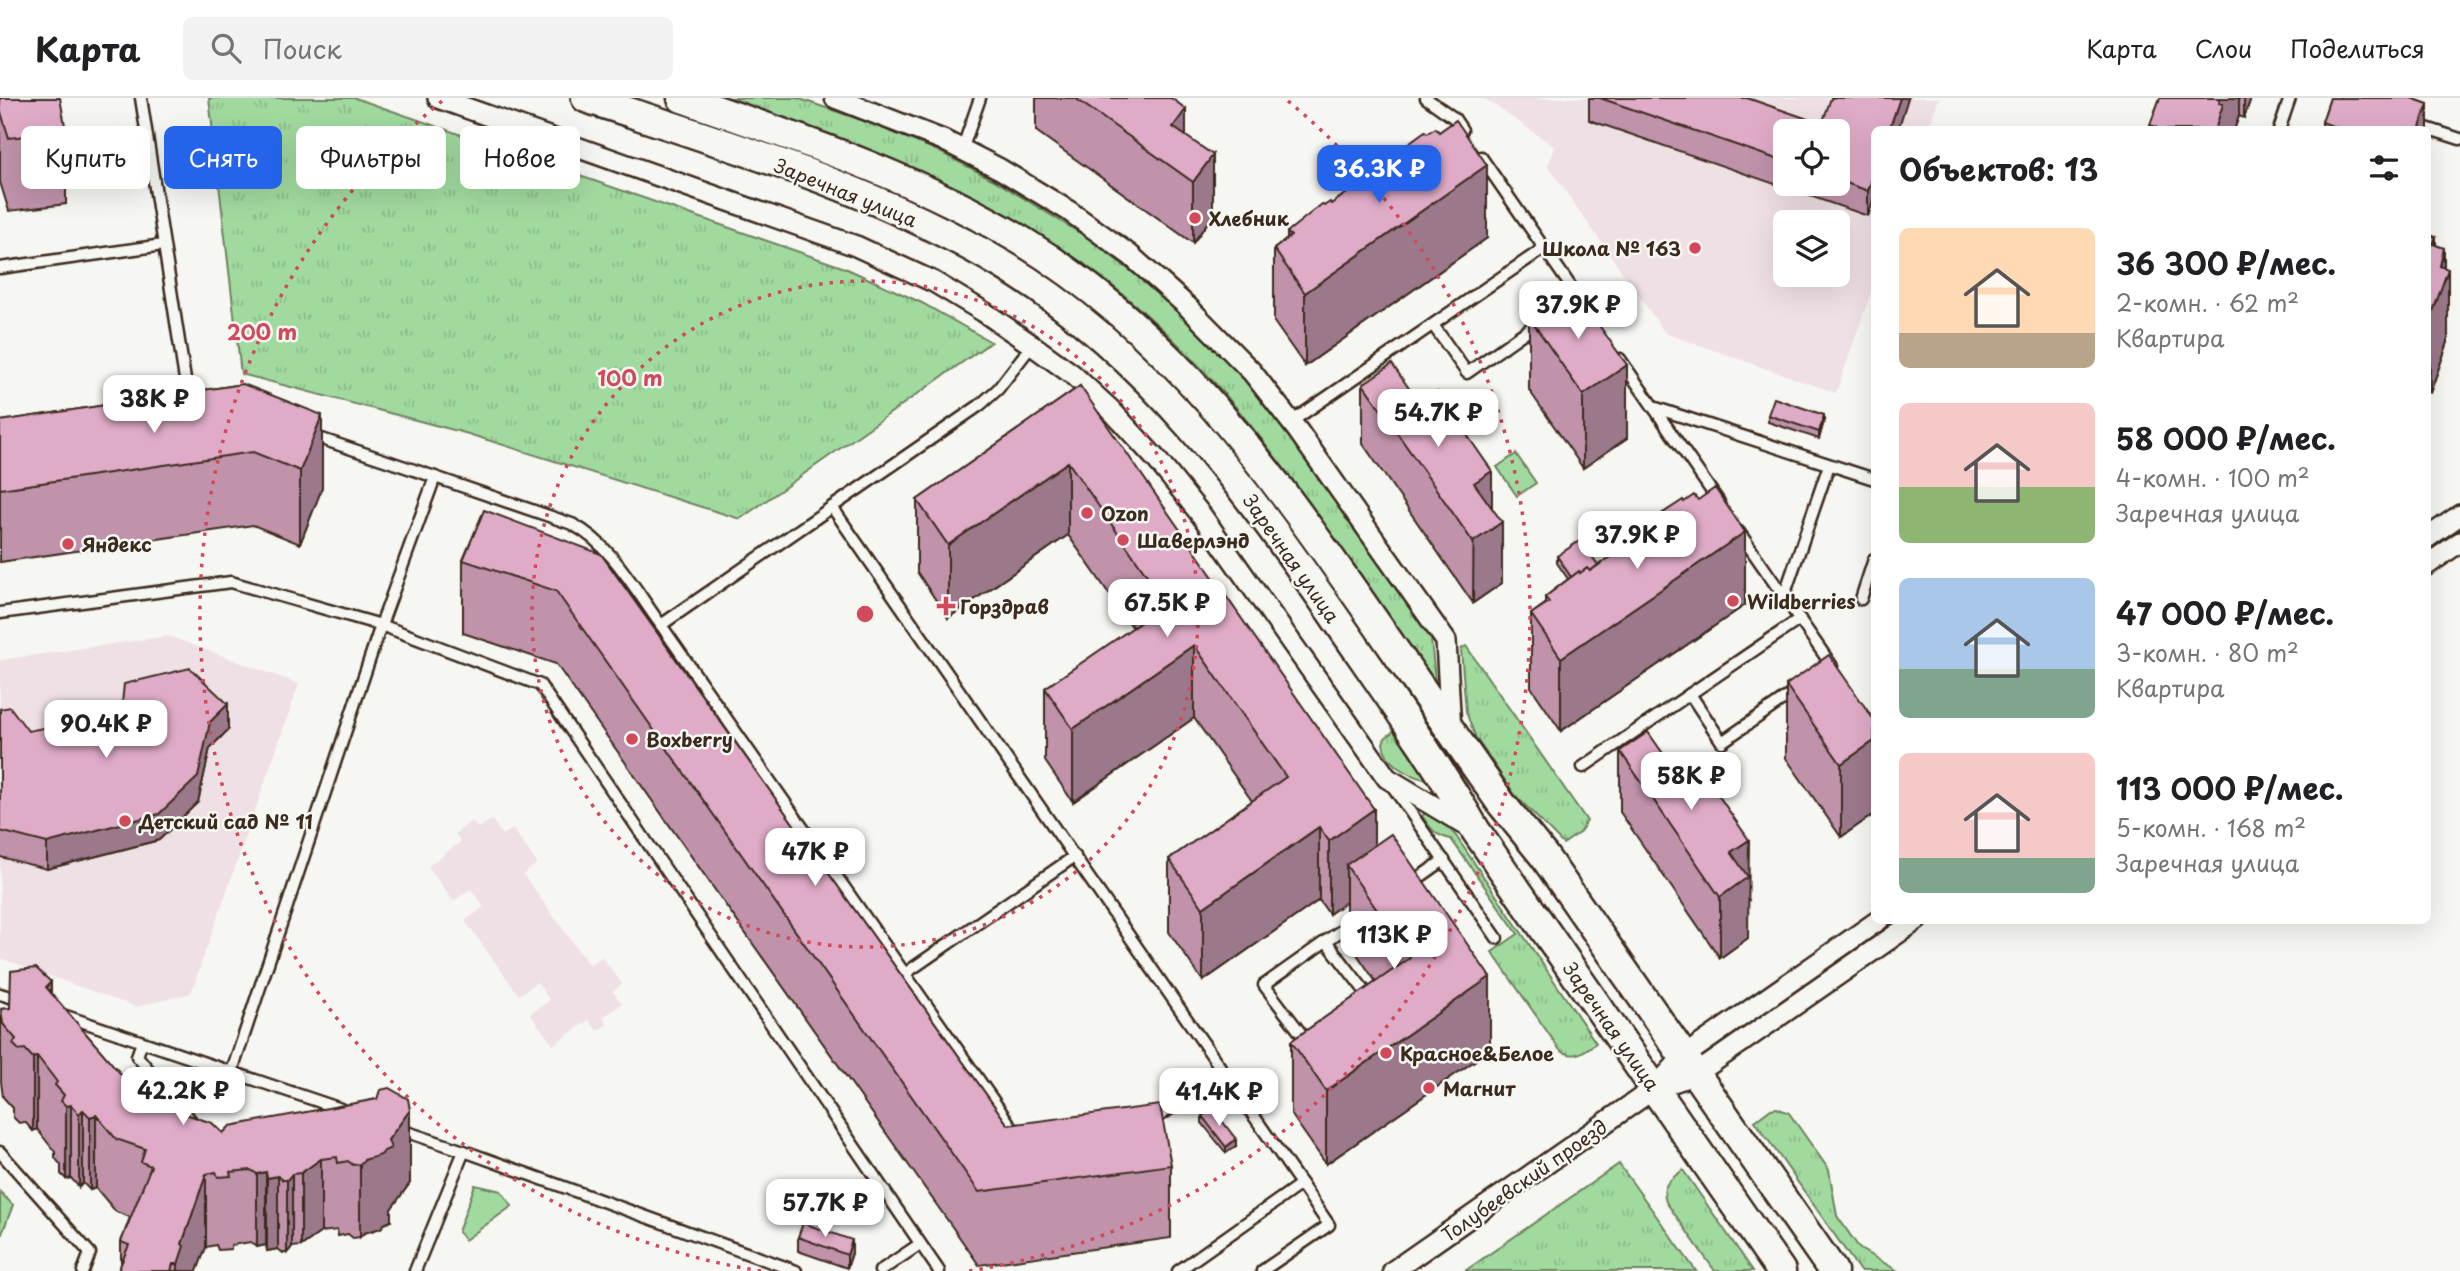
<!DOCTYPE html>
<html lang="ru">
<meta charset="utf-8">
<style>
:root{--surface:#fff;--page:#f2f2f2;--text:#202124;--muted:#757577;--line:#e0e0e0;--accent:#2563eb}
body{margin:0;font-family:"Playpen Sans",sans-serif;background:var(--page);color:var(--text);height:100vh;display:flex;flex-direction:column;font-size:26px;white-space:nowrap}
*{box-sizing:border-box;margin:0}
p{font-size:23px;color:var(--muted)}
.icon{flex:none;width:38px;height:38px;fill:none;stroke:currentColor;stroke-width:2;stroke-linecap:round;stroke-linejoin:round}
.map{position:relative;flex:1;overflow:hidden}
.side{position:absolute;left:1871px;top:28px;width:560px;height:798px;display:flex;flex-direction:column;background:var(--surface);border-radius:10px;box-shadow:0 7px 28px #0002}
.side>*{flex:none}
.banner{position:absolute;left:21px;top:28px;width:665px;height:63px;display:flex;gap:14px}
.fabs{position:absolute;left:1773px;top:21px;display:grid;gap:14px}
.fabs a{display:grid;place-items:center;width:77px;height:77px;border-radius:10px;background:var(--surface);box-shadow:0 7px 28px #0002;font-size:35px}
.price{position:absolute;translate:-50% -60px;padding:0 16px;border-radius:14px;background:#fff;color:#222;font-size:23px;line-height:46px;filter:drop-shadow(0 2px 4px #0008)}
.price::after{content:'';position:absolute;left:50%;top:42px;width:21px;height:16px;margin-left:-10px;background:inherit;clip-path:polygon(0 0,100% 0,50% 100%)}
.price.on{background:var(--accent);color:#fff}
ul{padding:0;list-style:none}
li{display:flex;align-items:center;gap:21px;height:175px;padding:0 28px}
li span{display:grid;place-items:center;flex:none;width:196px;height:140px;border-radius:10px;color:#555}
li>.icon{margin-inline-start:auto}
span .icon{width:84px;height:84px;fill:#fffc;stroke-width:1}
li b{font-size:30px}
h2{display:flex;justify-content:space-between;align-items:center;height:84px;padding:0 28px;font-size:30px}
.chip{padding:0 24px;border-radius:10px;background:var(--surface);box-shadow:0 7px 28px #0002;font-size:24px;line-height:63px}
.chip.on{background:var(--accent);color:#fff}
header{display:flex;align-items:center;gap:42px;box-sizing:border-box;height:98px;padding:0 35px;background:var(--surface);border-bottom:2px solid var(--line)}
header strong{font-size:33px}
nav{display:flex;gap:38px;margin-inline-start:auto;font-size:24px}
.search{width:490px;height:63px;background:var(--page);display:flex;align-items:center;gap:18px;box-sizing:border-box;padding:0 24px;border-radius:10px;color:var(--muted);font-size:26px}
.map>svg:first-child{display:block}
.built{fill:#efe0e5;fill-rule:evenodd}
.grass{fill:url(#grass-tufts);stroke:#6e825e;stroke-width:2}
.park{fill:#a1da9f;stroke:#6e825e;stroke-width:2}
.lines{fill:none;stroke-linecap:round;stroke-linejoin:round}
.lane-casing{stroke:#3b2a1e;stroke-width:15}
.street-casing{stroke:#3b2a1e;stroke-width:24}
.secondary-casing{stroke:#3b2a1e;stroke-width:33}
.lane{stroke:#f6f6f2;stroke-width:10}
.street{stroke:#f6f6f2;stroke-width:19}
.secondary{stroke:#f6f6f2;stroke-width:28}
.wall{fill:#c093ab;stroke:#3b2a1e;stroke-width:2;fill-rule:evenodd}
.shaded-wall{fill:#9c788b;stroke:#3b2a1e;stroke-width:2}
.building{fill:#dfabc7;stroke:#3b2a1e;stroke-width:2}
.ring{fill:none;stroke:#d1495b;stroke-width:3.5;stroke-dasharray:3.5 7}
.poi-dot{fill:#d1495b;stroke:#f6f6f2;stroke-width:2.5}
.labels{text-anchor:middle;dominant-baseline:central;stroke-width:5;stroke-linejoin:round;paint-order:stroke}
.street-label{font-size:19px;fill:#3b2a1e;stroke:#f6f6f2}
.poi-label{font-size:19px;font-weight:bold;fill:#3b2a1e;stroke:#f6f6f2;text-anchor:start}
.centre{fill:#d1495b;stroke:#f6f6f2;stroke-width:3.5}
.ring-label{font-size:21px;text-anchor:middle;font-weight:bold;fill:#d1495b;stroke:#f6f6f2;stroke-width:5;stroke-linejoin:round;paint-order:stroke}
</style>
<header>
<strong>Карта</strong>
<div class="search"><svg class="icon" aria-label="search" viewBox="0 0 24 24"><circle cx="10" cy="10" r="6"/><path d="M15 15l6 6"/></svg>Поиск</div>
<nav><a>Карта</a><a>Слои</a><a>Поделиться</a></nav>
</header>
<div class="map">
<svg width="2460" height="1173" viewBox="0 0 2460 1173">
<defs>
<pattern id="grass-tufts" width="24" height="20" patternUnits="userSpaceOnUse" patternTransform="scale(1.75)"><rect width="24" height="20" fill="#a1da9f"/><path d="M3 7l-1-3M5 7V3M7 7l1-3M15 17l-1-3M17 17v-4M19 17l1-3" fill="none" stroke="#8cbb88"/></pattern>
</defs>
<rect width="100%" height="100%" fill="#f6f6f2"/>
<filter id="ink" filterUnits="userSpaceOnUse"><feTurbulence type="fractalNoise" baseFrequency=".0143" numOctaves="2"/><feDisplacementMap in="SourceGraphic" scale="14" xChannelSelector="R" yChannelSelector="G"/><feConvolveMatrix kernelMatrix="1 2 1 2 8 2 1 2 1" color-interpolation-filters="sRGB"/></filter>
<g filter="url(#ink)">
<g class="built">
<path d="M1484,0H1939L1928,31L1874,32V186L1836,295L1665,235L1548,68L1555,49ZM1785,33H1838V86H1785ZM1785,124H1838V177H1785Z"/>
<polygon points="168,538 299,586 191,895 136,909 0,860 0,562"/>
<polygon points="492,722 502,737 513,731 537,765 523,776 589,867 602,859 622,886 613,893 622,906 603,919 607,926 597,933 589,922 553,947 530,916 550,902 537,884 519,897 465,823 484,809 471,791 453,803 428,768 461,744 455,736 472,723 478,730"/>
</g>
<g class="grass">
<polygon points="209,0 355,0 845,170 922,205 991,244 740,421 465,335 241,276"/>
<path d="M724,0H797L873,26L938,53L994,82L1091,142L1146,185L1195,228L1240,275L1290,335L1431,541L1435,582H1431C1364,485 1300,384 1223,294C1168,231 1102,174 1030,130C935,71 828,37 724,0Z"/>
<polygon points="1466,548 1587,723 1579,735 1563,746 1515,697 1476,640 1466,614 1461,551"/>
<path d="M1394,633L1425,678L1424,681C1406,677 1385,665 1383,645L1385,640Z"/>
<path d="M1426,714L1444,725L1456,738L1596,945C1583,954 1574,962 1560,952L1492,854L1518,836L1451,741C1435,738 1431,731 1422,718Z"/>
<polygon points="1777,1010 1789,1015 1829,1072 1837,1118 1860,1151 1898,1173 1860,1173 1755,1023 1771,1011"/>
<polygon points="1619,1066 1696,1173 1465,1173"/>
<path d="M1683,1072L1753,1173H1715L1666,1104C1660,1087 1671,1081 1683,1072Z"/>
<polygon points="0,1094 13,1107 0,1141"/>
</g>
<g class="park">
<polygon points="1516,356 1536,385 1517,398 1497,369"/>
<polygon points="475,1087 501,1093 512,1108 465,1142 458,1134"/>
</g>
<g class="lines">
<g class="lane-casing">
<g id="lane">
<polyline points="141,0 189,307"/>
<polyline points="1426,0 1454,20 1462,32"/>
<polyline points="2417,27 2460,41"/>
<polyline points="2279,32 2290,0"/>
<polyline points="962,52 980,0"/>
<polyline points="1481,59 1578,199"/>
<polyline points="0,170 163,147"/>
<polyline points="1433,227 1467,275 1539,224"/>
<polyline points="1032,247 998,291 980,307 832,409 1301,1086 1178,1173"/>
<polyline points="1620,261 1719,404"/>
<polyline points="1653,309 1874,381"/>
<polyline points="1291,324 1544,150"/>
<path d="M435,379L572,426C612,447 635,492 661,527L832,409"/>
<polyline points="1739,434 1832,568"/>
<polyline points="1784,498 1829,367"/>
<polyline points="1861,501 1874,461"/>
<polyline points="0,515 231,484 381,527 435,379 310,337"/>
<polyline points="661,527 1018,1038"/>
<polyline points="1690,596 1722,644 1797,592"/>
<polyline points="1583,669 1800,521"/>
<polyline points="1393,689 1497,840"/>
<polyline points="1410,786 1444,762"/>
<polyline points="1354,824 1326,843 1371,901"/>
<polyline points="903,877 1075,758"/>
<polyline points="0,896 23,903"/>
<polyline points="60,916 344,1012"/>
<polyline points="142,944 137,958 194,1026"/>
<polyline points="1309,946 1264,887 1326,843"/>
<polyline points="232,973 381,527 540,587 939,1173"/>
<polyline points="1151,1024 1222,974"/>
<polyline points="398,1031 464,1053 415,1173"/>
<polyline points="464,1053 796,1173"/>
<polyline points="0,1054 90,1155 83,1173"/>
<polyline points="880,1173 920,1146"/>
<polyline points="1262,1173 1329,1127 1301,1086"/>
</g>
</g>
<g class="street-casing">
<g id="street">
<polyline points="438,0 856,148 934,184 984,214 1032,247 1072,276 1110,311 1157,362 1202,418 1387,680 1472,731"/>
<polyline points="835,0 943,42 1000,71 1069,113 1130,157 1187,208 1252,274 1298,333 1446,543 1451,632"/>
<polyline points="2427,440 2460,417"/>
<polyline points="2427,467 2460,444"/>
<polyline points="1656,990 1696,976 1917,822"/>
<polyline points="1393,1173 1655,990 1684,958 1879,822"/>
</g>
</g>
<g class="secondary-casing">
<g id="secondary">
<path d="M586,0C728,47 874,90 1003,167C1148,254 1246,391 1341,528C1387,595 1435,662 1476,733L1781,1173"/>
<path d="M682,0C797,40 917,79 1022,143C1167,232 1261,361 1357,498C1405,567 1453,636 1501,705L1544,758L1833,1173"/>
</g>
</g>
<use href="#lane" class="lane"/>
<use href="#street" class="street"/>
<use href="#secondary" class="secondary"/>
</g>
<g class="wall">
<polygon points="0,0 66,33 66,106 9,113 0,84"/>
<polygon points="1036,0 1171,0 1186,38 1213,117 1193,145 1036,33"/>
<path d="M1589,0H1747L1822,26L1874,32V100L1868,118L1589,22ZM1785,33H1838V86H1785Z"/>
<polygon points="2160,0 2251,0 2244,20 2239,18 2234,32 2150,32 2150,27"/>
<polygon points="2330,0 2411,0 2428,6 2427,81 2427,32 2322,32 2322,24"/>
<polygon points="1399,52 1487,140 1305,268 1274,224 1274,151 1287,141 1287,134 1324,108 1331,106 1393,63 1393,59 1399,56"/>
<polygon points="2427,136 2436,146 2444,170 2448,244 2430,295 2427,294"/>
<polygon points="1529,219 1627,340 1583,370 1529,292"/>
<polygon points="243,286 322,390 300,446 253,427 0,464 0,323"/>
<polygon points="1363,286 1420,306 1492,410 1502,485 1473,505 1363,346"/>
<polygon points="1080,288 1374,748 1490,952 1326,1066 1291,1016 1291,943 1376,884 1346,840 1346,804 1329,816 1319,802 1203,883 1169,834 1169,761 1252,703 1194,620 1073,704 1045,663 1045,590 1133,530 1068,437 948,520 917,474 917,402"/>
<polygon points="1768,317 1824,323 1819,341 1768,324"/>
<polygon points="1657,419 1745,507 1561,633 1531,589 1531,516 1545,506 1545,499 1568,481 1557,465 1557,458 1598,467 1651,431 1651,427 1657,422"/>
<polygon points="601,456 1008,1027 1171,1067 1171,1140 979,1167 556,566 463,535 463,462"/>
<polygon points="1786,587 1874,622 1874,716 1841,739 1786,660"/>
<polygon points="0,611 28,633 228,632 210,650 198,704 159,742 47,771 0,759"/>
<polygon points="1620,653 1749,802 1748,803 1748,840 1720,860 1620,714"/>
<polygon points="51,895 131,988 162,1008 223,1035 377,1001 410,1085 391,1111 391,1123 384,1126 381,1130 364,1135 360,1139 353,1140 348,1136 338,1138 337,1132 321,1134 301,1148 292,1149 287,1155 283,1155 278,1151 267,1153 266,1147 257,1149 251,1144 231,1147 231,1151 218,1152 216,1147 206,1149 197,1173 118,1173 121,1167 121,1144 130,1119 116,1114 96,1090 90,1092 83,1085 79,1089 71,1080 66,1081 61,1076 61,1067 55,1060 55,1054 37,1031 33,1033 25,1024 19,1025 13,1019 13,1010 3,999 1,984 1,911 10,910"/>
<polygon points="1202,1018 1236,1048 1226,1055 1202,1025"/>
<polygon points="798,1139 852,1155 847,1170 798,1153"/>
</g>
<g class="shaded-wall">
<polygon points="1900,0 1908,0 1898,32 1889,32"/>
<polygon points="2220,0 2239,0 2239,18 2234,32 2215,32"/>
<polygon points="2244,0 2251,0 2244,20"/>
<polygon points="2428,6 2428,79 2427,81 2427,32 2419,32"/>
<polygon points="1186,11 1186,72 1173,29"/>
<polygon points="1213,57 1213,117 1193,145 1193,84"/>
<polygon points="1487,67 1487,140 1305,268 1305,195"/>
<polygon points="1874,74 1874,100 1868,118 1868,93"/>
<polygon points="2436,139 2436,207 2440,168 2444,150 2444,182 2448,171 2448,244 2430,295 2430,222 2433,146"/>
<polygon points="1627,267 1627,340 1583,370 1583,297"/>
<polygon points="322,317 322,390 300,446 300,373"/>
<polygon points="1824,317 1824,323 1819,341 1819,334"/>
<polygon points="1068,364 1068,437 948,520 948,447"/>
<polygon points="1492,373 1492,431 1502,424 1502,485 1473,505 1474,385"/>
<polygon points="1745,434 1745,507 1561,633 1561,560"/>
<polygon points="1194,547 1194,620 1073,704 1073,631"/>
<polygon points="228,606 228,632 210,650 198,704 159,742 47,771 47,745 210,624"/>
<polygon points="1874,643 1874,716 1841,739 1841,666"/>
<polygon points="1374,711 1374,784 1346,767 1346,804 1329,816 1329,743"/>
<polygon points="1319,729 1319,802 1203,883 1203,810"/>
<polygon points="1749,742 1748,840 1720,860 1720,799 1731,754"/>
<polygon points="1490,879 1490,952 1326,1066 1326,993"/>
<polygon points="51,884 51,957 46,889"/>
<polygon points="37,958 37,1031 33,1033 33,960"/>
<polygon points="71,1007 71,1080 66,1081 66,1008"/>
<polygon points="83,1012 83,1085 79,1089 79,1016"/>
<polygon points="410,1012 410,1085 391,1111 391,1123 384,1126 381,1130 364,1135 360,1139 360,1066 388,1042"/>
<polygon points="96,1017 96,1090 90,1092 90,1019"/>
<polygon points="1236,1041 1236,1048 1226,1055 1226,1049"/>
<polygon points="321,1061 321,1134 301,1148 301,1075"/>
<polygon points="266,1074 266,1147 257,1149 257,1076"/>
<polygon points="206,1076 206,1149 197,1173 178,1173 178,1166 182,1146"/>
<polygon points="292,1076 292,1149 287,1155 287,1082"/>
<polygon points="278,1078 278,1151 267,1153 267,1080"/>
<polygon points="852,1142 852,1155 847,1170 847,1157"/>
</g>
<g class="building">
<polygon points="0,0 60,0 66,33 9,40 0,11"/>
<polygon points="1075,0 1171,0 1186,11 1173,29 1213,57 1193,84"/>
<polygon points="1600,0 1747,0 1822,26 1831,0 1900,0 1889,32 1874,32 1874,74 1868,93 1838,82 1838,33 1785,33 1785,64"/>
<polygon points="2160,0 2220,0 2219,5 2223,6 2215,32 2155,32 2156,29 2150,27"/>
<polygon points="2330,0 2411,0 2428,6 2419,32 2343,32 2322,24"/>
<polygon points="1456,22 1487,67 1305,195 1274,151 1291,138 1287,134 1322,106 1324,108 1330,104 1331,106 1395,62 1393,59 1400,55 1399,52 1425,33 1427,35 1436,30 1439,34"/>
<polygon points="2427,136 2436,139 2433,146 2444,150 2440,168 2448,171 2430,222 2427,221"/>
<polygon points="1572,189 1627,267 1583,297 1529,219"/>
<polygon points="1392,266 1420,306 1437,294 1492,373 1474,385 1502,424 1473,444 1363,286"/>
<polygon points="243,286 322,317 300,373 253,354 0,391 0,323"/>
<polygon points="1080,288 1374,711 1329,743 1319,729 1203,810 1169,761 1286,679 1194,547 1073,631 1045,590 1167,506 1068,364 948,447 917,402"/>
<polygon points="1774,300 1824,317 1819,334 1768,317"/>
<polygon points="1715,390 1745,434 1561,560 1531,516 1549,504 1545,499 1579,473 1580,475 1587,470 1590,473 1653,430 1651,427 1659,421 1657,419 1683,402 1684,404 1694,397 1698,402"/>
<polygon points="484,412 601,456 1008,1027 1160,1007 1171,1067 979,1094 556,493 463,462"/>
<polygon points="1581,442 1598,467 1590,473 1587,470 1580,475 1579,473 1571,479 1557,458"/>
<polygon points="1829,557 1874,622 1874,643 1841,666 1786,587"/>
<polygon points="190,570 228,606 210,624 198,679 159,716 47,745 0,733 0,611 10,609 28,633 121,615 124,586"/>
<polygon points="1648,634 1676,674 1694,662 1749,742 1731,754 1748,779 1720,799 1620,653"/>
<polygon points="1391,736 1490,879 1326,993 1291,943 1410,860 1346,767"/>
<polygon points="36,870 51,884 46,889 131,988 140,981 162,1008 212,1025 223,1035 230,1028 377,1001 380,992 389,990 408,1001 410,1012 388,1042 391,1050 384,1053 381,1057 364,1062 360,1066 353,1067 348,1063 338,1065 337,1059 321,1061 301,1075 292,1076 287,1082 283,1082 278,1078 267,1080 266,1074 257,1076 251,1072 230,1074 231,1078 218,1079 216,1074 206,1076 182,1146 184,1148 178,1166 173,1166 171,1173 118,1173 129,1147 121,1144 151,1068 141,1064 145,1051 116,1041 96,1017 90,1019 83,1012 79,1016 71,1007 66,1008 61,1003 64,997 55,987 57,984 37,958 33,960 25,951 19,952 13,946 16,941 3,926 1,911 10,910 11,873"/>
<polygon points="1212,1010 1236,1041 1226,1049 1202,1018"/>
<polygon points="803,1125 852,1142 847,1157 798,1139"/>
</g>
</g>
<g class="ring">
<circle cx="865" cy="516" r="333"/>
<path d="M761 1173A665 665 0 0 1 442 3M1288 3A665 665 0 0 1 969 1173"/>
</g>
<g class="poi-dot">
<circle cx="1195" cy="120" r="7"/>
<circle cx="1695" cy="150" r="7"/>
<circle cx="1087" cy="415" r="7"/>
<circle cx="1123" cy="442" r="7"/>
<circle cx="68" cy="446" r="7"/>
<circle cx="1733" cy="503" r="7"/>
<path d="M942.5 497.5h7v7h7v7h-7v7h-7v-7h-7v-7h7z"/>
<circle cx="632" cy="641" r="7"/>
<circle cx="125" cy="723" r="7"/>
<circle cx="1386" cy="955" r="7"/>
<circle cx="1429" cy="990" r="7"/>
</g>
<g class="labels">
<g class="street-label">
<text transform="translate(846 94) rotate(22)">Заречная улица</text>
<text transform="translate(1292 460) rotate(55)">Заречная улица</text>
<text transform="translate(1612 928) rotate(55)">Заречная улица</text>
<text transform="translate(1524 1082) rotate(-35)">Толубеевский проезд</text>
</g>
<g class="poi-label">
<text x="1209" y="120">Хлебник</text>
<text x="1681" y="150" text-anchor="end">Школа № 163</text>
<text x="1101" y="415">Ozon</text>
<text x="1137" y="442">Шаверлэнд</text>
<text x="82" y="446">Яндекс</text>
<text x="1747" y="503">Wildberries</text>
<text x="960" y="508">Горздрав</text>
<text x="646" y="641">Boxberry</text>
<text x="139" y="723">Детский сад № 11</text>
<text x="1400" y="955">Красное&amp;Белое</text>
<text x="1443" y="990">Магнит</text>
</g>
</g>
<circle cx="865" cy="516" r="10" class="centre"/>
<g class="ring-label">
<text x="262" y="242">200 m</text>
<text x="630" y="288">100 m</text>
</g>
</svg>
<div class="fabs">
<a><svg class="icon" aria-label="locate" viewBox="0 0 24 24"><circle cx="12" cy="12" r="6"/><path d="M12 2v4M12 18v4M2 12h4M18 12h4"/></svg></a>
<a><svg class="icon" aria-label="layers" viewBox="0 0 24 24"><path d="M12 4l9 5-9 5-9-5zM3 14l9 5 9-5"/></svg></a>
</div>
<b class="price on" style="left:1379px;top:107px">36.3K ₽</b>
<b class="price" style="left:1578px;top:243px">37.9K ₽</b>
<b class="price" style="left:154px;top:337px">38K ₽</b>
<b class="price" style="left:1438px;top:351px">54.7K ₽</b>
<b class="price" style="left:1637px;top:473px">37.9K ₽</b>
<b class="price" style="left:1167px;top:541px">67.5K ₽</b>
<b class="price" style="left:106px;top:662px">90.4K ₽</b>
<b class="price" style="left:1691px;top:714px">58K ₽</b>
<b class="price" style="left:815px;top:790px">47K ₽</b>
<b class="price" style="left:1394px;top:873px">113K ₽</b>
<b class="price" style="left:183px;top:1029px">42.2K ₽</b>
<b class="price" style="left:1219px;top:1030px">41.4K ₽</b>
<b class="price" style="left:825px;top:1141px">57.7K ₽</b>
<div class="banner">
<a class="chip">Купить</a>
<a class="chip on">Снять</a>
<a class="chip">Фильтры</a>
<a class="chip">Новое</a>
</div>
<section class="side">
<h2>Объектов: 13<svg class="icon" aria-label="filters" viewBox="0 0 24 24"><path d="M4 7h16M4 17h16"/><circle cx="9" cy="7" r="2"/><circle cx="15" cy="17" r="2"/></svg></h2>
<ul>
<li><span style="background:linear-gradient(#ffd9b3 75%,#b9a48a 0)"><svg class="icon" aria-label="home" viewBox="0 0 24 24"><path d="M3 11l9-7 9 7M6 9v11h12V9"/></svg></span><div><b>36 300 ₽/мес.</b><p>2-комн. · 62 m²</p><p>Квартира</p></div></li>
<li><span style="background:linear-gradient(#f6c9c9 60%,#8fb573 0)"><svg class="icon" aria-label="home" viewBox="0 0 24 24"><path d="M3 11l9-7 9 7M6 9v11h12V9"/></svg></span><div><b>58 000 ₽/мес.</b><p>4-комн. · 100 m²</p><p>Заречная улица</p></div></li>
<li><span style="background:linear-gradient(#a9c7e8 65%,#7fa58c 0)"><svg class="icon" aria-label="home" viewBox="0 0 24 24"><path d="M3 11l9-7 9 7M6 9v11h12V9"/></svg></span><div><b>47 000 ₽/мес.</b><p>3-комн. · 80 m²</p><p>Квартира</p></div></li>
<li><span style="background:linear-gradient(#f6c9c9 75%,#7fa58c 0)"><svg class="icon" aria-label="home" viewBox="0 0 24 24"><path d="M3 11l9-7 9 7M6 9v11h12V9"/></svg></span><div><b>113 000 ₽/мес.</b><p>5-комн. · 168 m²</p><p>Заречная улица</p></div></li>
</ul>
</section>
</div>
